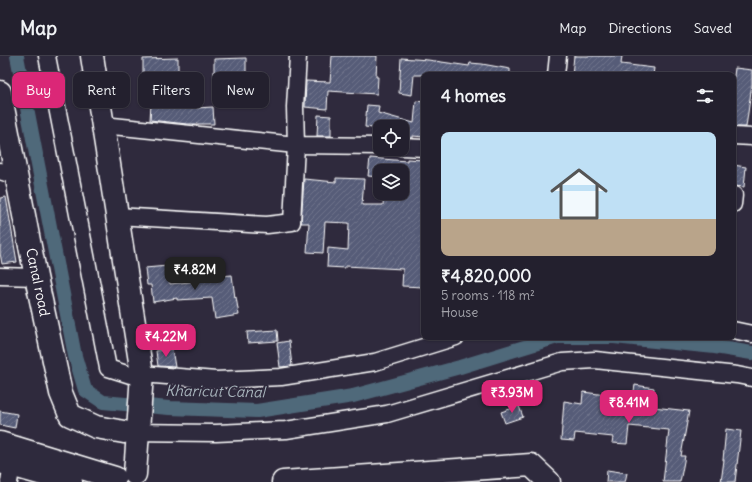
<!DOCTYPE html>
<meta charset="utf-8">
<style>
:root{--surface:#23202e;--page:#2f2d3a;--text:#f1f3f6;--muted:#a3a3aa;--line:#403e4a;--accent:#db2777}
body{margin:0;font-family:Delius,sans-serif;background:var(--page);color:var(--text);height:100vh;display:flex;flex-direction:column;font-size:15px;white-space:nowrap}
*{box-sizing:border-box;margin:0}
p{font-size:13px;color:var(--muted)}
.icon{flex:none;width:22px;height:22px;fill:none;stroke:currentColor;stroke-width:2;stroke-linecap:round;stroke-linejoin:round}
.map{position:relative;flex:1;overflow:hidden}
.side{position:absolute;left:421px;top:16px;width:315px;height:268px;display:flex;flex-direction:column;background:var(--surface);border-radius:8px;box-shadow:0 1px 3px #0004,0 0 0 1px var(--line)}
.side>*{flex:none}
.top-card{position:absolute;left:12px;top:16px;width:349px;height:36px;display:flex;gap:8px}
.tools{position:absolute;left:373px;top:64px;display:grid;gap:8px}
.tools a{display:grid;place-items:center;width:36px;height:36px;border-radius:8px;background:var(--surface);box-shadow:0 1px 3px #0004,0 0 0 1px var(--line);font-size:20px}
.price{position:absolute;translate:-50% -34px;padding:0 9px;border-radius:8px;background:var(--accent);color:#fff;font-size:13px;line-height:26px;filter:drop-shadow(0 1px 2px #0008)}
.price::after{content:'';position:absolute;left:50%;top:24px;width:12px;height:9px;margin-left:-6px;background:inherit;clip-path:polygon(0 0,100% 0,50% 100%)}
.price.active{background:#222;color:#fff}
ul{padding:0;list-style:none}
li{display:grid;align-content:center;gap:8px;height:212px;padding:0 20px}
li+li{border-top:1px solid var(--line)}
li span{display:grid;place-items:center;height:124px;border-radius:8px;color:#555}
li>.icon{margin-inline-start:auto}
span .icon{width:72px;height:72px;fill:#fffc;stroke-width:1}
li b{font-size:17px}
h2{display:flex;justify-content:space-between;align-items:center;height:48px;padding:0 20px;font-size:17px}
.tag{padding:0 14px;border-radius:8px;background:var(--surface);box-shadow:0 1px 3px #0004,0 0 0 1px var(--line);font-size:14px;line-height:36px}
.tag.active{background:var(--accent);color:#fff}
header{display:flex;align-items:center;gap:24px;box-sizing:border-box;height:56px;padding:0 20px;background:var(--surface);border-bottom:1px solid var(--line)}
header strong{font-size:19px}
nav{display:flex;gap:22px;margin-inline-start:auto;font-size:14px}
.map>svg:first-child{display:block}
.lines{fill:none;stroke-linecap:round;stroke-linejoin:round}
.canal{stroke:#50697a;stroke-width:14}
.building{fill:url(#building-hatch);stroke:#fff}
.street-casing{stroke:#fff;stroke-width:19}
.secondary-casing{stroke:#fff;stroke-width:25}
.street{stroke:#2f2a3d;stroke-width:16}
.secondary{stroke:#2f2a3d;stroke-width:22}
.labels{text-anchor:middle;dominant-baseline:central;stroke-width:4;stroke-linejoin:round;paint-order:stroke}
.street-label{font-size:14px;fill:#fff;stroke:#2f2a3d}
.water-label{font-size:15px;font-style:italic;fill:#a8b4bc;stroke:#2f2a3d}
</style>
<header>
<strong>Map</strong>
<nav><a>Map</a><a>Directions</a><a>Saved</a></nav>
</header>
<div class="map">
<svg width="752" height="426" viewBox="0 0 752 426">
<defs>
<pattern id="building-hatch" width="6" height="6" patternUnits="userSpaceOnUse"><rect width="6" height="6" fill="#575b78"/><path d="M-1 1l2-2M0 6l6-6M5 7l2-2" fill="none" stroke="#70748c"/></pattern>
</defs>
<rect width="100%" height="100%" fill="#2f2a3d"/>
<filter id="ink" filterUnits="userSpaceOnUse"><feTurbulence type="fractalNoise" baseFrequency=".025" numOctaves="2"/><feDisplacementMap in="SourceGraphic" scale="8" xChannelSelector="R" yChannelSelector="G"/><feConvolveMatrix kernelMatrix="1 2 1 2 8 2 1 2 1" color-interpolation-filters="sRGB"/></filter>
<g filter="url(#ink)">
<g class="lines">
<polyline class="canal" points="17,0 75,300 85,334 103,346 169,352 257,355 353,340 460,311 557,281 614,281 715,291 752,297"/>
</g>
<g class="building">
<polygon points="332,0 377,0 376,21 378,21 377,38 328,35 327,53 305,51 306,25 330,26"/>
<polygon points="574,0 622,0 621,8 654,12 653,19 572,19"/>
<polygon points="178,2 178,28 197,28 196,52 213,51 214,68 187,68 150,64 151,47 144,46 146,22 143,22 143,3"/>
<polygon points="246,2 246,20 231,20 232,42 219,43 218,21 214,21 214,3"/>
<polygon points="401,2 428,4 469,10 470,7 482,8 510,13 510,19 414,19 412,39 399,37"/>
<polygon points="735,12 752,14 752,28 746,71 733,71 733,28"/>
<polygon points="416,45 424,46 424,81 413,80 413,82 402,82 402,71 380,71 380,73 365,71 367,49 379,50 378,57 414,67"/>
<polygon points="318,59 331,60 331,80 317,80"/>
<polygon points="370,102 407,105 407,103 424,104 424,231 402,230 403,213 345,210 345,212 327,211 328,192 348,194 349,167 325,166 323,197 307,196 309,167 301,167 304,123 336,126 336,122 364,123 362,149 383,149 384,137 403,137 405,115 380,115 380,121 368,120"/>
<polygon points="733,109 746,111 744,131 733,130"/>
<polygon points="6,141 17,206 2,208 0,197 0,142"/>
<polygon points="168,210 170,228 199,225 198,222 232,219 235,242 236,241 239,259 215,263 212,242 177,244 177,242 153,246 151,229 147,229 145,212"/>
<polygon points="277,274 278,285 248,287 247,276"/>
<polygon points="289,285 292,310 280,311 277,287"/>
<polygon points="172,293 175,311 158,310 156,295"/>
<polygon points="635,329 654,332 652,350 653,351 689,355 681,400 685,400 680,426 663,426 669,374 629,370 627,388 612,387 613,381 575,377 574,385 561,384 564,345 582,348 583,336 606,339 604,350 631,353"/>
<polygon points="519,350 523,361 505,367 501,356"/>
<polygon points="0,355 17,358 15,372 0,369"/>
<polygon points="726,373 741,375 735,426 721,426 724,404 723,404"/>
<polygon points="607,414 627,417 625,426 606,426"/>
</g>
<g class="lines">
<g class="street-casing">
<g id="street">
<polyline points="47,0 108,312 130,319 142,318 216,324 281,321 375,306 456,281"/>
<polyline points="556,19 558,0"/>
<polyline points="103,69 296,89 380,90"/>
<polyline points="733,80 752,81"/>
<polyline points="402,91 424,92"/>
<polyline points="0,115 16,120"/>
<polyline points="733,148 734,139"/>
<polyline points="117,160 267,169 292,166 296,89 295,51 298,0"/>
<polyline points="0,220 36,221"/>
<polyline points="733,274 752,278"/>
<polyline points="128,376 216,377 286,374 387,358 562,306 595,304 737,319 752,322"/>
<polyline points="9,426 12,409"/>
</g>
</g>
<g class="secondary-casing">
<g id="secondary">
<polyline points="92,0 142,318 135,418"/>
<polyline points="0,36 36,221 61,337 70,359 96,371 124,376"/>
<polyline points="0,387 115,422"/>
<polyline points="0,406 71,426"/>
<polyline points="283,426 531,409 549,426"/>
</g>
</g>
<use href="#street" class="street"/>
<use href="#secondary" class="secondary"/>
</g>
</g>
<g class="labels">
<g class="street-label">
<text transform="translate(38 226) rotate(78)">Canal road</text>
</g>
<g class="water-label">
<text transform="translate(215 335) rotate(1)">Kharicut Canal</text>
</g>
</g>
</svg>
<div class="tools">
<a><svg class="icon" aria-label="locate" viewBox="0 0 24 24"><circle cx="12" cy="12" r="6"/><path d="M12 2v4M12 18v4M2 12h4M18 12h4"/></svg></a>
<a><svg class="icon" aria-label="layers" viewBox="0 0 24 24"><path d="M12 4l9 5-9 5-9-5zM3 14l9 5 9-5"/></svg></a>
</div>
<b class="price active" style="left:195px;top:235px">₹4.82M</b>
<b class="price" style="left:166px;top:302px">₹4.22M</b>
<b class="price" style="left:512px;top:358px">₹3.93M</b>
<b class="price" style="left:629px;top:368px">₹8.41M</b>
<div class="top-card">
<a class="tag active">Buy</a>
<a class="tag">Rent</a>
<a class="tag">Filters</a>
<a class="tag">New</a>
</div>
<section class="side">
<h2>4 homes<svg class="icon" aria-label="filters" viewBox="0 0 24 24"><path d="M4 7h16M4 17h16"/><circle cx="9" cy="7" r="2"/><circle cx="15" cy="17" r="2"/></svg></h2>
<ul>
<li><span style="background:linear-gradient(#bfe0f5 70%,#b9a48a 0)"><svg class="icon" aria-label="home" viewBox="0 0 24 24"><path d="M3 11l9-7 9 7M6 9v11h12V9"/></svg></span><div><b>₹4,820,000</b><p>5 rooms · 118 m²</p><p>House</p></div></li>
</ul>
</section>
</div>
